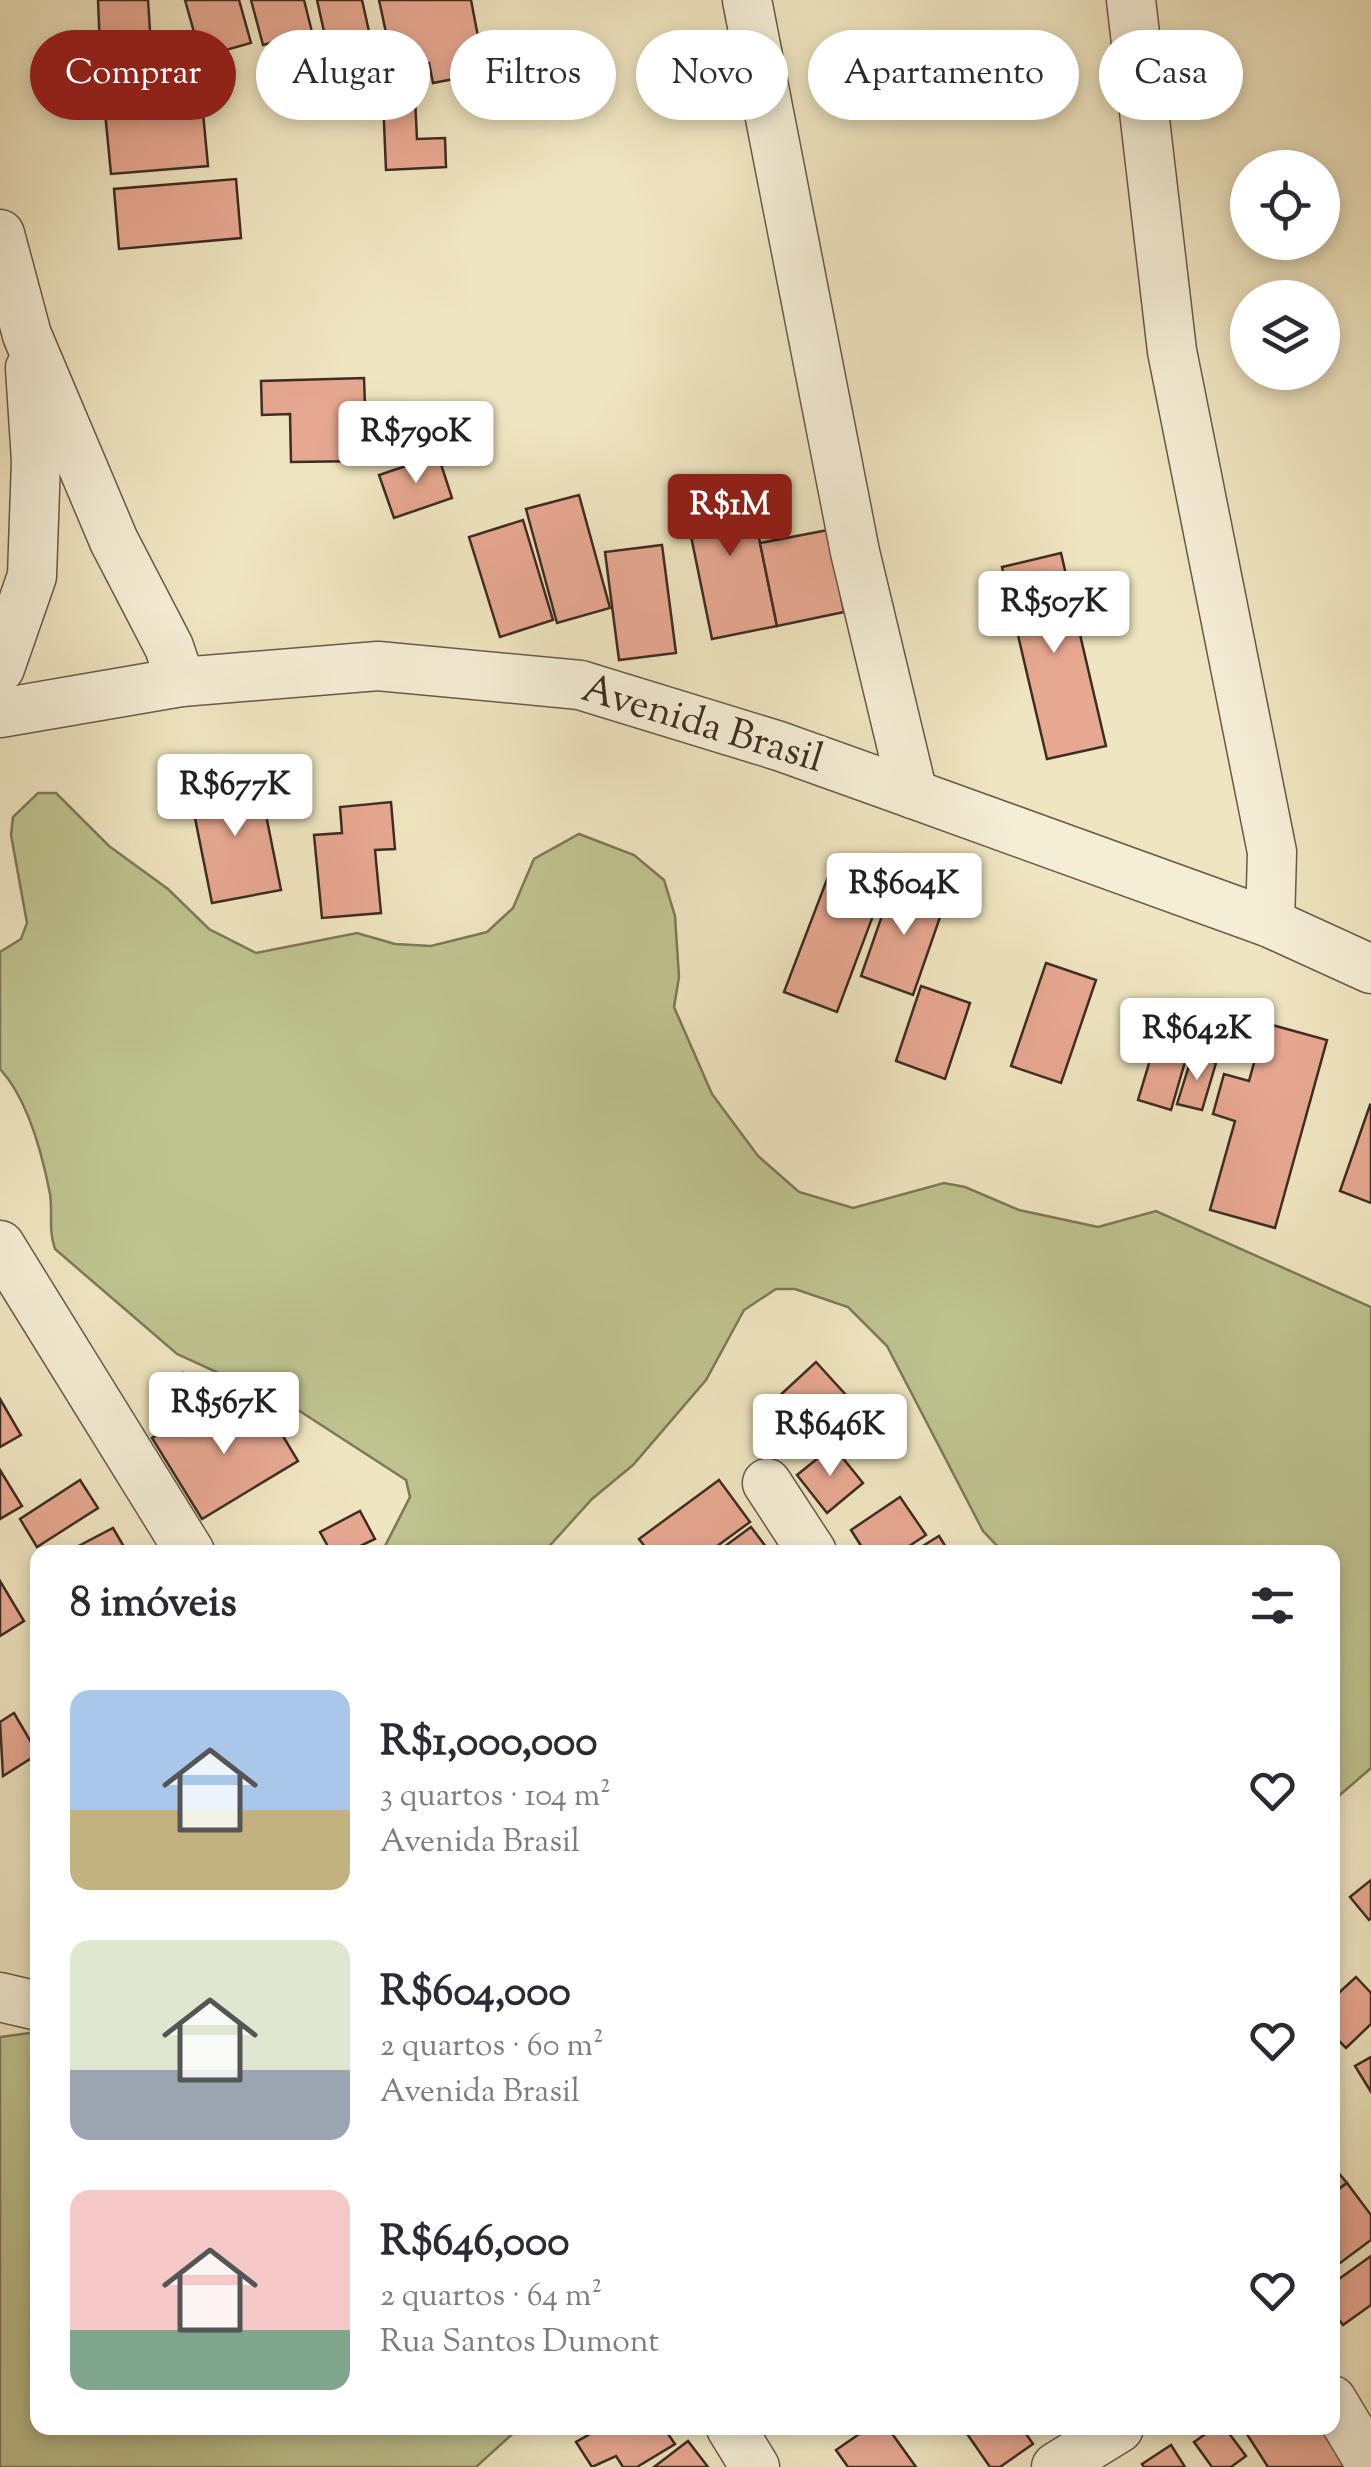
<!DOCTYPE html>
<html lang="pt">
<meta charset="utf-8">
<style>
:root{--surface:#fff;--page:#f7f7f7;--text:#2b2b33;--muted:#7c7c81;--accent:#8f2418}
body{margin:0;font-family:"Sorts Mill Goudy",serif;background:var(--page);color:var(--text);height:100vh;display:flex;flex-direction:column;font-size:38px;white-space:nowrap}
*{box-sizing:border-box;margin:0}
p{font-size:32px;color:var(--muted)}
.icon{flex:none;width:55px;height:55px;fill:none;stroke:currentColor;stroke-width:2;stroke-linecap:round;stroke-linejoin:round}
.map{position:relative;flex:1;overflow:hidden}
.details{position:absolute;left:30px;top:1545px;width:1310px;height:890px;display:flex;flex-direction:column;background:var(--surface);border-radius:20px;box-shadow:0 5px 15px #0003}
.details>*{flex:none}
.banner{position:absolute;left:30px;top:30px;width:1312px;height:90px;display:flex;gap:20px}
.fabs{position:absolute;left:1230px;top:150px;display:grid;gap:20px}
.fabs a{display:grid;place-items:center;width:110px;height:110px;border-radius:50%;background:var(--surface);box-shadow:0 5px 15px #0003;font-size:50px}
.price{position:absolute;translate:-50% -85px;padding:0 22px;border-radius:10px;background:#fff;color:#222;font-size:32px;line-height:65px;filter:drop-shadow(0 2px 5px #0008)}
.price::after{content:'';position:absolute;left:50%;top:60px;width:30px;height:22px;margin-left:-15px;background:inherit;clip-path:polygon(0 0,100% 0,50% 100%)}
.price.current{background:var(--accent);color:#fff}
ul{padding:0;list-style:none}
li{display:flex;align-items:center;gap:30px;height:250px;padding:0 40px}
li span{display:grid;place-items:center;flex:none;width:280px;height:200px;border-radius:20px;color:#555}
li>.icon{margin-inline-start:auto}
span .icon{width:120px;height:120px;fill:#fffc;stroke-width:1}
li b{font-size:42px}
h2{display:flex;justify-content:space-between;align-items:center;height:120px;padding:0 40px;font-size:42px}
.tag{padding:0 35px;border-radius:45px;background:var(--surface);box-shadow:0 5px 15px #0003;font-size:35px;line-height:90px}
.tag.current{background:var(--accent);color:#fff}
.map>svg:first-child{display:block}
.green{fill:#bec38f;stroke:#7e7858;stroke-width:2.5}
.building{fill:#e7a891;stroke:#3f2c22;stroke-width:2.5}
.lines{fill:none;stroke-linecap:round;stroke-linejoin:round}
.minor-casing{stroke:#6b5a4a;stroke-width:51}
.minor{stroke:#f5eed6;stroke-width:48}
.labels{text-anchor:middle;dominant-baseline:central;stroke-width:10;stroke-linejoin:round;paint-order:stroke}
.street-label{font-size:40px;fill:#3f2c22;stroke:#f5eed6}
</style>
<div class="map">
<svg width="1371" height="2467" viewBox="0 0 1371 2467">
<rect width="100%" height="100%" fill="#efe5c0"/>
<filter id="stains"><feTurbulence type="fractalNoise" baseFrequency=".002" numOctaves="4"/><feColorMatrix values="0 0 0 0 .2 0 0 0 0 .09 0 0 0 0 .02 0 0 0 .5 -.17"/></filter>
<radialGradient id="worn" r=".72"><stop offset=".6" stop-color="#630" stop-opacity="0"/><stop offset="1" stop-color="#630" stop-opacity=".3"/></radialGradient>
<g class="green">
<path d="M38,793H56L109,846L168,889L209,929L256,953L357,933L395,944L431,946L487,932L513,908L534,859L579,834L634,855L664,880L675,916L679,977L674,1007L712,1094L758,1156L799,1192L853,1208L944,1183L965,1187L1019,1210L1098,1227L1156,1211L1371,1307V1768L1333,1801L1332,1552H1003L983,1531L887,1346L848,1307L795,1289H776L744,1310L706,1380L633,1465L592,1499L544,1552H382L410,1497L406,1480L295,1408L177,1354L55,1249C48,1229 53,1213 50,1194C42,1153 28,1099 0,1069V952L21,939L27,923L11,835L13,817Z"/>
<polygon points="37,2032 38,2428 519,2428 476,2467 0,2467 0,2037"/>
</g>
<g class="building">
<polygon points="98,0 148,0 151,46 100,49"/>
<polygon points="185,0 239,0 251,43 201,57"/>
<polygon points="251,0 304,0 312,32 263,45"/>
<polygon points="317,0 362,0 374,54 331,63"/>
<polygon points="379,0 471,0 485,73 433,83 429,63 394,70"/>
<polygon points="415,98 417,139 445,138 446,167 386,170 383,99"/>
<polygon points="202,102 208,166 111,174 105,112"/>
<polygon points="236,179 241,238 119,249 114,189"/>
<polygon points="364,378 367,461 291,462 290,414 262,415 261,381"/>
<polygon points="438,455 452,498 394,518 379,475"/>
<polygon points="747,479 777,626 712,639 682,492"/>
<polygon points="579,495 610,608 557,623 526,509"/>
<polygon points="523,520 553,620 500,637 469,537"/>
<polygon points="828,530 844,612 777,626 760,543"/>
<polygon points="662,545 676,653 619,660 605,552"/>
<polygon points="1061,553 1106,746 1047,759 1002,567"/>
<polygon points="258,775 281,890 212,903 189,788"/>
<polygon points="391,802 395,849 375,850 381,913 322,918 314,835 342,833 340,807"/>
<polygon points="834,861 886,881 837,1012 784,992"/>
<polygon points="894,881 946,900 913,995 861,976"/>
<polygon points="1046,963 1096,980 1061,1083 1011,1066"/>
<polygon points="921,986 970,1003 945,1079 896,1061"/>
<polygon points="1265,1023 1327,1040 1275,1228 1210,1210 1235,1121 1213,1114 1224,1074 1249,1081"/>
<polygon points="1157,1037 1189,1048 1171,1110 1138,1100"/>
<polygon points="1193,1053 1216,1063 1202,1110 1177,1104"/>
<polygon points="1370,1105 1371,1106 1371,1203 1340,1191"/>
<polygon points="816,1362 855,1405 802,1453 763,1411"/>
<polygon points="183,1373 197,1397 179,1408 164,1385"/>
<polygon points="0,1399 21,1435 0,1447"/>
<polygon points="263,1403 298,1461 202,1519 152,1438 201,1409 214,1432"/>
<polygon points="833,1446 863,1483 827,1513 797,1475"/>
<polygon points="0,1470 22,1506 0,1519"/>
<polygon points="80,1480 98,1508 37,1547 20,1519"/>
<polygon points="719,1480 750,1522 709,1552 649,1552 639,1539"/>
<polygon points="900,1497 926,1535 900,1552 865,1552 851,1530"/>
<polygon points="360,1511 375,1539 348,1552 331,1552 320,1532"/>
<polygon points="751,1527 770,1552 717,1552"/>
<polygon points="113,1528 127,1552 67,1552"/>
<polygon points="939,1536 949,1552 913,1552"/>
<polygon points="0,1581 24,1621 0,1636"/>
<polygon points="14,1713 38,1754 3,1776 0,1722"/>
<polygon points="1371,1880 1371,1918 1369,1920 1350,1897"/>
<polygon points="1356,1977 1371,1993 1371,2024 1346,2048 1332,2034 1332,1999"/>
<polygon points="1371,2057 1371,2092 1355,2066"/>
<polygon points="1332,2165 1347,2183 1332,2194"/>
<polygon points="1347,2183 1371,2215 1371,2240 1332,2269 1332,2194"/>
<polygon points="1371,2256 1371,2305 1343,2325 1332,2310 1332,2284"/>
<polygon points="601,2428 664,2428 675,2444 637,2467 623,2467 616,2456 592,2467 576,2442"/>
<polygon points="868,2428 888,2428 916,2467 848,2467 836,2450"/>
<polygon points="963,2428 1022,2428 1033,2444 1000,2467 990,2467"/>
<polygon points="1214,2428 1225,2428 1246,2456 1231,2467 1212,2467 1194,2442"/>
<polygon points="1243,2428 1332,2428 1357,2467 1268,2467"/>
<polygon points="688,2441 708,2467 654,2467"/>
<polygon points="1171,2445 1185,2467 1144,2467 1142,2464"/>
</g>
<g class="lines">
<g class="minor-casing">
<g id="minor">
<polyline points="747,0 855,552 913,794"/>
<polyline points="1131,0 1172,351 1272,852 1270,923"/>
<polyline points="0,234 27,335 114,541 169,647 181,682"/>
<polyline points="0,668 32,576 36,461 30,368"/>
<polyline points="0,713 181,682 378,666 580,685 779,746 913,794 1270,923 1371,969"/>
<polyline points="0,1245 190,1552"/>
<polyline points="767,1483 812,1552"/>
<polyline points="0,1997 38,2006"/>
<polyline points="1332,2400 1371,2465"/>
<polyline points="731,2428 755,2467"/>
<polyline points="1056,2467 1119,2428"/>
</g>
</g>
<use href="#minor" class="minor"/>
</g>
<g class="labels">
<g class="street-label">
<text transform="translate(702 726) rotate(17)">Avenida Brasil</text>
</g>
</g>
<rect width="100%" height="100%" filter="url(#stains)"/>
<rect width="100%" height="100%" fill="url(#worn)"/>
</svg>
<div class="fabs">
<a><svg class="icon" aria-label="locate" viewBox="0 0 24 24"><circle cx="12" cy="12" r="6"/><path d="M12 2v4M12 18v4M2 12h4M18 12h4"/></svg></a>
<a><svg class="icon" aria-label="layers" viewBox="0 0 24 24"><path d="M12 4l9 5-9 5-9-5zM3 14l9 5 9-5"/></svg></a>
</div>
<b class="price" style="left:416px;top:486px">R$790K</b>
<b class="price current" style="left:730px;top:559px">R$1M</b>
<b class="price" style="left:1054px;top:656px">R$507K</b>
<b class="price" style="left:235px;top:839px">R$677K</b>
<b class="price" style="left:904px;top:938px">R$604K</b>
<b class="price" style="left:1197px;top:1083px">R$642K</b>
<b class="price" style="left:224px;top:1457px">R$567K</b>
<b class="price" style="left:830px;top:1479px">R$646K</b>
<div class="banner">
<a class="tag current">Comprar</a>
<a class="tag">Alugar</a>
<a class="tag">Filtros</a>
<a class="tag">Novo</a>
<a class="tag">Apartamento</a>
<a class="tag">Casa</a>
</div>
<section class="details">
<h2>8 imóveis<svg class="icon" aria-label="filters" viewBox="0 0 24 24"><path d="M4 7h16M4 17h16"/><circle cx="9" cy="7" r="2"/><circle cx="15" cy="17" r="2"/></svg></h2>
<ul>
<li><span style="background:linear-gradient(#a9c7e8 60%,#c2b280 0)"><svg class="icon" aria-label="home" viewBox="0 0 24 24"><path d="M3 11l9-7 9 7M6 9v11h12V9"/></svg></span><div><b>R$1,000,000</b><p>3 quartos · 104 m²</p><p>Avenida Brasil</p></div><svg class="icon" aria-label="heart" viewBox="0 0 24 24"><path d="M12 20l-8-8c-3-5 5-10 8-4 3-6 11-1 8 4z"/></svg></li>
<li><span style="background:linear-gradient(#dfe7d0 65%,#9aa5b1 0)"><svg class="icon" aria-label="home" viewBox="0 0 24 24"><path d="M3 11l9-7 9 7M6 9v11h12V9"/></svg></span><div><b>R$604,000</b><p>2 quartos · 60 m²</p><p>Avenida Brasil</p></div><svg class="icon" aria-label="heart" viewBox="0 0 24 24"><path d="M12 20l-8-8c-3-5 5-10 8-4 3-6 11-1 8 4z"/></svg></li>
<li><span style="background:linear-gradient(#f6c9c9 70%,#7fa58c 0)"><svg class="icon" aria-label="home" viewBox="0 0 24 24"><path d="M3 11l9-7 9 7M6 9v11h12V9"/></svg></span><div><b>R$646,000</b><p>2 quartos · 64 m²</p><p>Rua Santos Dumont</p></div><svg class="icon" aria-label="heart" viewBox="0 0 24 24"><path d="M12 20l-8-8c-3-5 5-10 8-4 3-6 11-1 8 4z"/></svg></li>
</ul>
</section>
</div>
